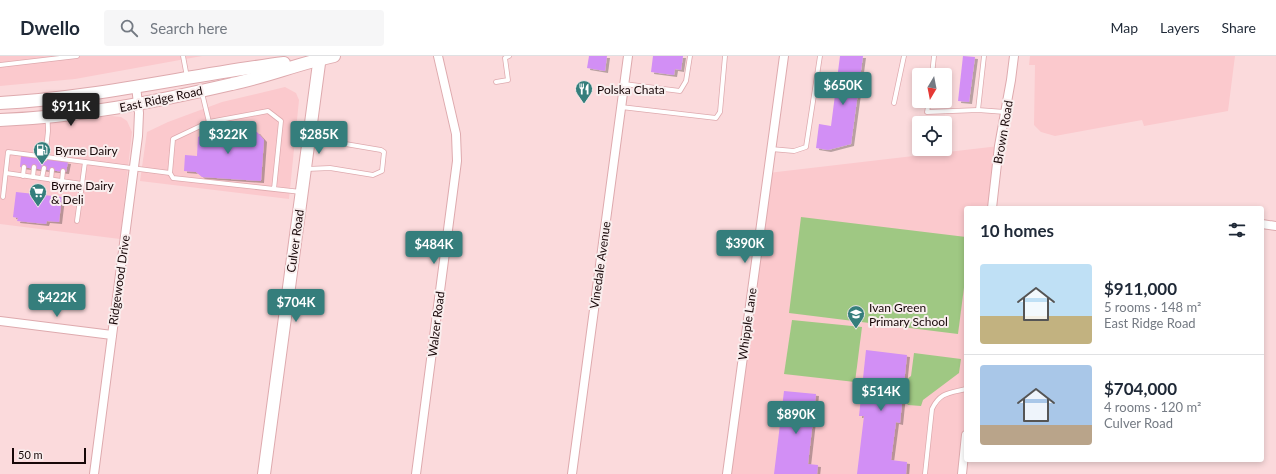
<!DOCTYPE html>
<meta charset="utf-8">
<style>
:root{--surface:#fff;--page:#f6f6f7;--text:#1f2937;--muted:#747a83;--line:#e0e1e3;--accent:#357e7c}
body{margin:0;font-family:Lato,sans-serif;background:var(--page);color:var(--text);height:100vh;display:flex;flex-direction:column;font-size:15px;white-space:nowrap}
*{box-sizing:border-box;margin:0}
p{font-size:13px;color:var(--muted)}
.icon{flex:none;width:22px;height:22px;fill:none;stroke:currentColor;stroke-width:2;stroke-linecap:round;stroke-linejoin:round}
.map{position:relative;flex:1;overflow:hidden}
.panel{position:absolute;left:964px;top:150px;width:300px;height:256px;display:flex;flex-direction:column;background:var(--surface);border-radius:4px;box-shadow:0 2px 6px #0003}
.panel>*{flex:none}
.needle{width:26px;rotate:190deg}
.controls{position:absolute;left:912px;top:12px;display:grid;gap:8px}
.controls a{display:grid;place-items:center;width:40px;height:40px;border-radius:4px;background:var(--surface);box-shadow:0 2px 6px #0003;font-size:20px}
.scale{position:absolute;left:12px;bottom:10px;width:74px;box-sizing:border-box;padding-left:4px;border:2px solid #170708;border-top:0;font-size:11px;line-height:14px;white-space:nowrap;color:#170708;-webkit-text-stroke:3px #f9eeee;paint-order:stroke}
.price{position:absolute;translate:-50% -34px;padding:0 9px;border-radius:4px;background:var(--accent);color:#fff;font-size:13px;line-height:26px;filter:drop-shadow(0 1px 2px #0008)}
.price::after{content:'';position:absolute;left:50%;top:24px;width:12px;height:9px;margin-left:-6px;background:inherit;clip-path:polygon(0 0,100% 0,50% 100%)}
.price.selected{background:#222;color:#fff}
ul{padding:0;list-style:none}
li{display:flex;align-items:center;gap:12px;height:100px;padding:0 16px}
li+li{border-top:1px solid var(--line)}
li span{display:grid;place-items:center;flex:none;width:112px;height:80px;border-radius:4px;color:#555}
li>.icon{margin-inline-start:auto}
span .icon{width:48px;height:48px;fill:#fffc;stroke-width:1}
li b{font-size:17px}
h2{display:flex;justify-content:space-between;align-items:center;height:48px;padding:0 16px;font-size:17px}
header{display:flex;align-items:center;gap:24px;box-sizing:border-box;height:56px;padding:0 20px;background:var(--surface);border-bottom:1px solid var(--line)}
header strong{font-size:19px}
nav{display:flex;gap:22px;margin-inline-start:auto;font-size:14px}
.search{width:280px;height:36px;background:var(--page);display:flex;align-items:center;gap:10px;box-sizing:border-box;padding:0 14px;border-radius:4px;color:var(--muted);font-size:15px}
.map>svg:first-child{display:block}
.built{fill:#fbc9cd}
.green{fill:#9fc883}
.building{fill:#d28ff5;filter:url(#shadow)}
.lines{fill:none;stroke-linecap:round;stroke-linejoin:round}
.service-casing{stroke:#deaaae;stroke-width:5.5}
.minor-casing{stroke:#deaaae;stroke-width:10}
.secondary-casing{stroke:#deaaae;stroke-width:14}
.service{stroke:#fff;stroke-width:4}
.minor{stroke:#fff;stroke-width:8}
.secondary{stroke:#fff;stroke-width:12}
.labels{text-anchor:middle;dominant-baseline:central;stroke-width:4;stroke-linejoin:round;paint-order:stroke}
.poi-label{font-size:12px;fill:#170708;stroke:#f9eeee;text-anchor:start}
.street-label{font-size:12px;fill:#170708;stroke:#f9eeee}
</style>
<header>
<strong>Dwello</strong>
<div class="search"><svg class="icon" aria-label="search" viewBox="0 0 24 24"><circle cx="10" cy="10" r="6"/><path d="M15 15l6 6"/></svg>Search here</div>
<nav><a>Map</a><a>Layers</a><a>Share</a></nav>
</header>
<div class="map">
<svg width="1276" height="418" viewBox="0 0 1276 418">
<defs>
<filter id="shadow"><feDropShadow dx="3" dy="2" stdDeviation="0" flood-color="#0004"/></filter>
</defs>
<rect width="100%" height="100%" fill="#fbdadc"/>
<g class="built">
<polygon points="0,0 202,0 75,23 0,30"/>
<polygon points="1030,0 1235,0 1228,55 1144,70 1142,64 1055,80 1041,76 1034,69 1035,9 1029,9"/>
<polygon points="285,31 296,37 299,44 289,143 140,125 147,76 168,66 222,46"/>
<polygon points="112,60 121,61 127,65 132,76 120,183 0,168 0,71"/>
<polygon points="999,90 992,152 966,152 966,394 963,418 727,418 768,117"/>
</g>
<g class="green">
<polygon points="801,161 966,181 966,216 958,278 789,257"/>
<polygon points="792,264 862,271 855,326 784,318"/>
<polygon points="914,297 961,303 959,317 923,344 921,350 908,349 904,344 907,323 911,320"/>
</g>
<g class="building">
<polygon points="589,0 607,0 605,15 587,12"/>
<polygon points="653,0 683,0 681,14 675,13 674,19 651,16"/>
<polygon points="840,0 863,0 851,88 828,94 816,92 819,68 831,70"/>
<polygon points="963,0 975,1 969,46 958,45"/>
<polygon points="215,71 257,76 264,84 261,125 202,121 196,116 184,115 185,99 197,100 198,81"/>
<polygon points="21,100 68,106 66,116 20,111"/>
<polygon points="16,136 62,141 59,166 47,165 46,168 17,165 18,162 13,161"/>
<polygon points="866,294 907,299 900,367 896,366 891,404 907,406 906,418 857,418 864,360 859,360"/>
<polygon points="784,335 816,338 808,408 818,409 817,418 774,418"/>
</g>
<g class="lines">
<g class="service-casing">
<g id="service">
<polyline points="183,0 187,21"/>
<polyline points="0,9 77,0"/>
<polyline points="932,19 934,0"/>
<polyline points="496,26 508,24 505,2 509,0"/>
<polyline points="624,28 680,35 686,25 690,0"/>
<polyline points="202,37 209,66"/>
<polyline points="929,45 927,56 978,54 1005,56"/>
<polyline points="894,47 904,0"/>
<polyline points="621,51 716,62 720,56 725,0"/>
<polyline points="978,54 984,0"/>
<polyline points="771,93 794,95 806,91 820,0"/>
<polyline points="45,103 48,75 47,44"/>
<polyline points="307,113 330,112 373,119 382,115 384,96 381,94 310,82"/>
<polyline points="6,117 82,128"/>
<polyline points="23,120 24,111"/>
<polyline points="33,121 34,111"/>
<polyline points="42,122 44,112"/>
<polyline points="51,124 52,114"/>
<polyline points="62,125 63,115"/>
<polyline points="274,133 281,65 268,55 209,66 173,83 170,117 173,122 301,136"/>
<polyline points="3,141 8,96 85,106"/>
<polyline points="77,165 85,106 170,117"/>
<path d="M925,418L932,353C940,336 950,337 966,333"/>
</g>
</g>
<g class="minor-casing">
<g id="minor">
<polyline points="992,152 999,90 1011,24 1014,0"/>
<polyline points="1262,168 1276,170"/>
<polyline points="0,265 112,279"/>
<polyline points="94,418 138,80 139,57 136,30"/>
<polyline points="416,418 457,105 456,78 438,0"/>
<polyline points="572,418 628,0"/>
<polyline points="727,418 784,0"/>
<polyline points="962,418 966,379"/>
</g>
</g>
<g class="secondary-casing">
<g id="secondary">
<path d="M0,47C96,42 189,19 284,7"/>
<path d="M0,64C80,61 154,46 232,28C266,21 300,7 334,0"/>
<polyline points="264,418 320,0"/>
</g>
</g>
<use href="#service" class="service"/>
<use href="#minor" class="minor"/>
<use href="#secondary" class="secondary"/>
</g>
<defs>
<g id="restaurant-pin" transform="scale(0.9)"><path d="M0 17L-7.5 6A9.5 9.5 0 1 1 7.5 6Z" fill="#357e7c" stroke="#f9eeee"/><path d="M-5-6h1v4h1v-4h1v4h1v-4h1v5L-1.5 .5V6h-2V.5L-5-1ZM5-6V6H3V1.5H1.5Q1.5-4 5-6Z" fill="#fff"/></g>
<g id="fuel-pin" transform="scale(0.9)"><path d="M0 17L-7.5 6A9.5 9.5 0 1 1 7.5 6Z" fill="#357e7c" stroke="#f9eeee"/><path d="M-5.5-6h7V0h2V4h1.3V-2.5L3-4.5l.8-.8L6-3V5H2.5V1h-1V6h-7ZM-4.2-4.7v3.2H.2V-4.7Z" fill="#fff"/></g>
<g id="supermarket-pin" transform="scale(0.9)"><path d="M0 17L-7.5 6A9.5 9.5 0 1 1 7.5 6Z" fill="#357e7c" stroke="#f9eeee"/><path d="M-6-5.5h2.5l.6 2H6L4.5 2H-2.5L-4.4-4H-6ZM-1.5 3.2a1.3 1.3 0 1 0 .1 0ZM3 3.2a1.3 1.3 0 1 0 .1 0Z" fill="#fff"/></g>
<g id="school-pin" transform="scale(0.9)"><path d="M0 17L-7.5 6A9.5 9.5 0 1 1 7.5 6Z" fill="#357e7c" stroke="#f9eeee"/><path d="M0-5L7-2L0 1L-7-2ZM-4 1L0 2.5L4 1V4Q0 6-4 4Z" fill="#fff"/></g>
</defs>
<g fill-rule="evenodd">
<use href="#restaurant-pin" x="584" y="33"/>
<use href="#fuel-pin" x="42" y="94"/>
<use href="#supermarket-pin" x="38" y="136"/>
<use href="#school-pin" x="856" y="258"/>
</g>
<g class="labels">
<g class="poi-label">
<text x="597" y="33">Polska Chata</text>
<text x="55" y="94">Byrne Dairy</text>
<text x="51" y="129">Byrne Dairy<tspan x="51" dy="14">&amp; Deli</tspan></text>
<text x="869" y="251">Ivan Green<tspan x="869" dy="14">Primary School</tspan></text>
</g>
<g class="street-label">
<text transform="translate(161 43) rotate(-12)">East Ridge Road</text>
<text transform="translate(1003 76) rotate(-80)">Brown Road</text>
<text transform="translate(295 185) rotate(-82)">Culver Road</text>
<text transform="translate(600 209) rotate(-82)">Vinedale Avenue</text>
<text transform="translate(119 224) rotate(-82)">Ridgewood Drive</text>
<text transform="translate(436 268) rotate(-83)">Walzer Road</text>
<text transform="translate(747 268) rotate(-82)">Whipple Lane</text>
</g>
</g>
</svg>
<div class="controls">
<a><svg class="needle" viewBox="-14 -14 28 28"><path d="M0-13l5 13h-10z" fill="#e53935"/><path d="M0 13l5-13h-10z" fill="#747a83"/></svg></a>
<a><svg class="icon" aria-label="locate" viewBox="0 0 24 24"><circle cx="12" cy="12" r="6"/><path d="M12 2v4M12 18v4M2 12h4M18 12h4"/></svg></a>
</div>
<div class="scale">50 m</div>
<b class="price" style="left:843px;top:50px">$650K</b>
<b class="price selected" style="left:71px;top:71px">$911K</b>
<b class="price" style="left:228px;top:99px">$322K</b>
<b class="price" style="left:319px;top:99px">$285K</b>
<b class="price" style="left:745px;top:208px">$390K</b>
<b class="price" style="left:434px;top:209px">$484K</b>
<b class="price" style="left:57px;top:262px">$422K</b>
<b class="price" style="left:296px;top:267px">$704K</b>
<b class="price" style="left:881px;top:356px">$514K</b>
<b class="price" style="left:796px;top:379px">$890K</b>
<section class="panel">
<h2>10 homes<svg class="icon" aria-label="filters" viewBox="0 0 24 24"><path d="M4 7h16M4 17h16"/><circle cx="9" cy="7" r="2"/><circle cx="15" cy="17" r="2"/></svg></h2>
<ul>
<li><span style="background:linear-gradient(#bfe0f5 65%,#c2b280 0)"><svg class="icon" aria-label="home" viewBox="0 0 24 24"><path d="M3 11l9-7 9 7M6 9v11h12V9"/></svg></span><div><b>$911,000</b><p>5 rooms · 148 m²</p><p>East Ridge Road</p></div></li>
<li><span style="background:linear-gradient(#a9c7e8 75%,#b9a48a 0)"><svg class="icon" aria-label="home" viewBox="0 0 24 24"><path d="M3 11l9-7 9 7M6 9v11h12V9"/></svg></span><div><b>$704,000</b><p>4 rooms · 120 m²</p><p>Culver Road</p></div></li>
</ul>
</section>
</div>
